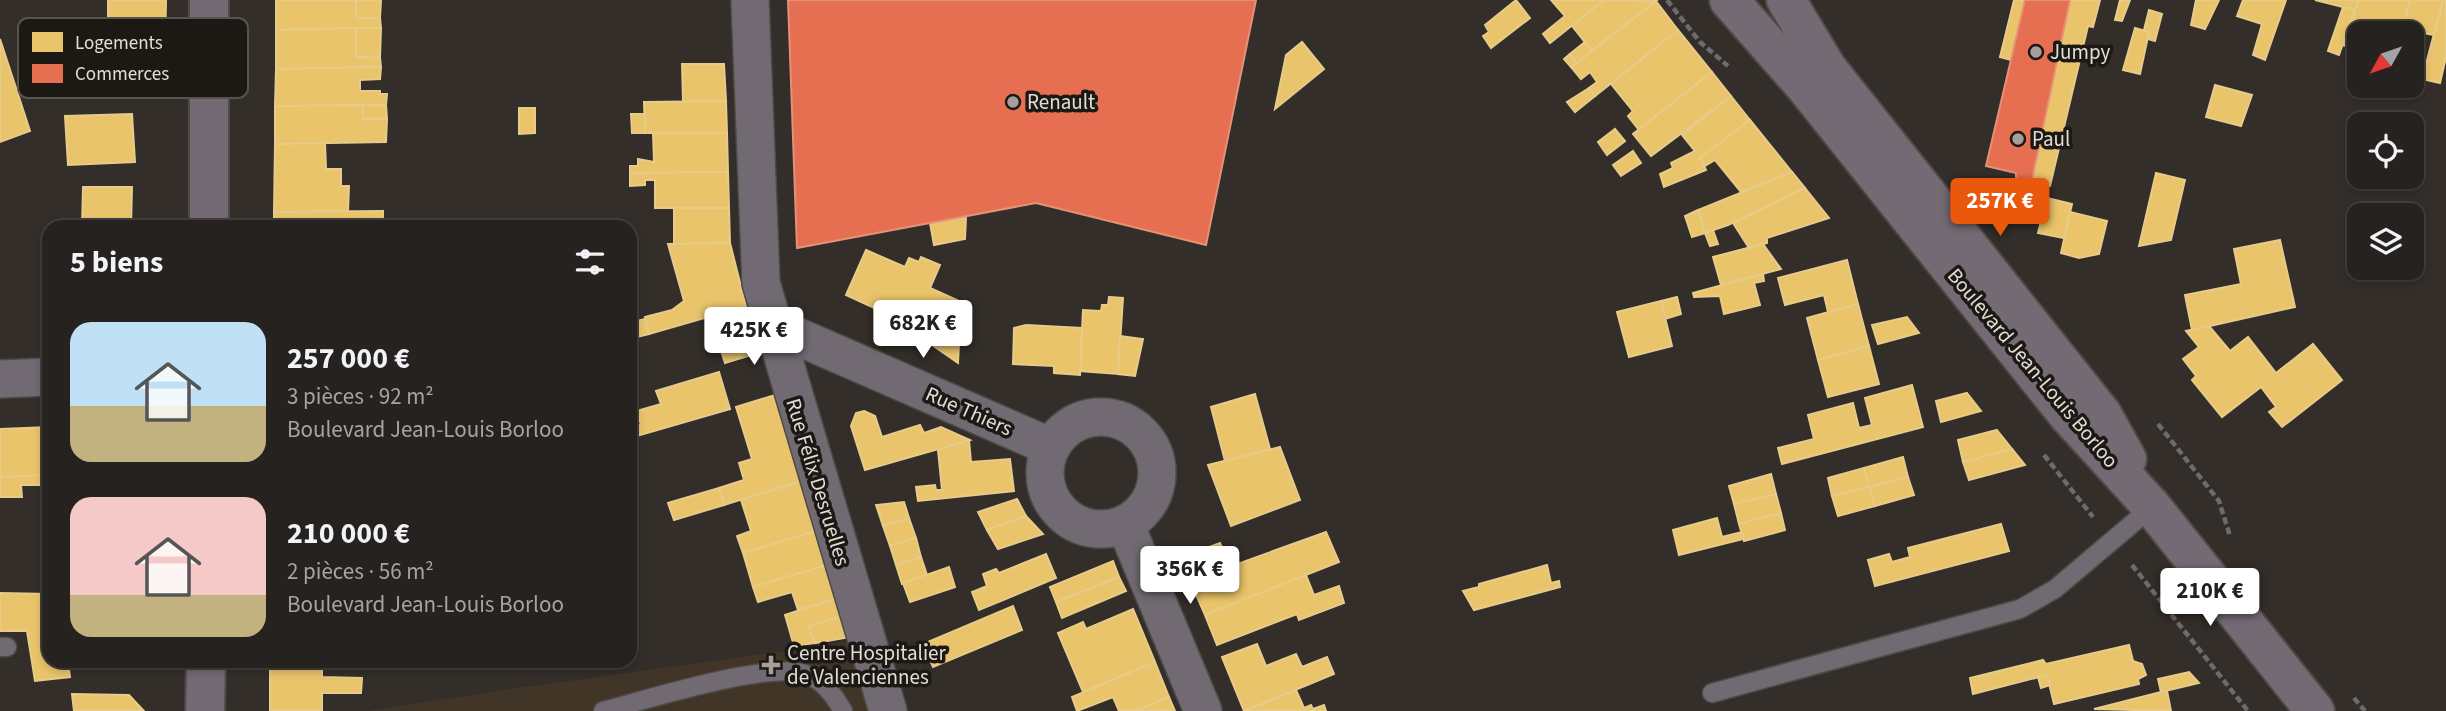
<!DOCTYPE html>
<html lang="fr">
<meta charset="utf-8">
<style>
:root{--surface:#26221f;--page:#2e2a28;--text:#f1f3f6;--muted:#a4a4a4;--line:#423f3d;--accent:#ea580c}
body{margin:0;font-family:"Source Sans 3",sans-serif;background:var(--page);color:var(--text);height:100vh;display:flex;flex-direction:column;font-size:26px;white-space:nowrap}
*{box-sizing:border-box;margin:0}
p{font-size:23px;color:var(--muted)}
.icon{flex:none;width:38px;height:38px;fill:none;stroke:currentColor;stroke-width:2;stroke-linecap:round;stroke-linejoin:round}
.map{position:relative;flex:1;overflow:hidden}
.sheet{position:absolute;left:42px;top:220px;width:595px;height:448px;display:flex;flex-direction:column;background:var(--surface);border-radius:21px;box-shadow:0 4px 10px #0003,0 0 0 2px var(--line)}
.sheet>*{flex:none}
.needle{width:46px;rotate:230deg}
.tools{position:absolute;left:2347px;top:21px;display:grid;gap:14px}
.tools a{display:grid;place-items:center;width:77px;height:77px;border-radius:14px;background:var(--surface);box-shadow:0 4px 10px #0003,0 0 0 2px var(--line);font-size:35px}
.price{position:absolute;translate:-50% -60px;padding:0 16px;border-radius:7px;background:#fff;color:#222;font-size:23px;line-height:46px;filter:drop-shadow(0 2px 4px #0008)}
.price::after{content:'';position:absolute;left:50%;top:42px;width:21px;height:16px;margin-left:-10px;background:inherit;clip-path:polygon(0 0,100% 0,50% 100%)}
.price.current{background:var(--accent);color:#fff}
ul{padding:0;list-style:none}
li{display:flex;align-items:center;gap:21px;height:175px;padding:0 28px}
li span{display:grid;place-items:center;flex:none;width:196px;height:140px;border-radius:21px;color:#555}
li>.icon{margin-inline-start:auto}
span .icon{width:84px;height:84px;fill:#fffc;stroke-width:1}
li b{font-size:30px}
h2{display:flex;justify-content:space-between;align-items:center;height:84px;padding:0 28px;font-size:30px}
.map>svg:first-child{display:block}
.medical{fill:#413527}
.homes{fill:#e9c46a;stroke:#e7cb8a;stroke-width:2}
.shops{fill:#e76f51;stroke:#e59079;stroke-width:2}
.lines{fill:none;stroke-linecap:round;stroke-linejoin:round}
.service-casing{stroke:#4e4a46;stroke-width:21}
.minor-casing{stroke:#4e4a46;stroke-width:40}
.secondary-casing{stroke:#4e4a46;stroke-width:42}
.path{stroke:#6f6a6e;stroke-width:4.5;stroke-dasharray:7 3.5;stroke-linecap:butt}
.service{stroke:#716a72;stroke-width:18}
.minor{stroke:#716a72;stroke-width:37}
.secondary{stroke:#746a74;stroke-width:38}
.poi-dot{fill:#a49f99;stroke:#1c1813;stroke-width:2.5}
.labels{text-anchor:middle;dominant-baseline:central;stroke-width:7;stroke-linejoin:round;paint-order:stroke}
.poi-label{font-size:21px;fill:#e1dcd6;stroke:#1c1813;text-anchor:start}
.street-label{font-size:21px;fill:#e1dcd6;stroke:#1c1813}
.key{fill:#1c1813;stroke:#57534e;stroke-width:2}
.key-label{font-size:19px;fill:#e1dcd6}
</style>
<div class="map">
<svg width="2446" height="711" viewBox="0 0 2446 711">
<rect width="100%" height="100%" fill="#332e29"/>
<polygon class="medical" points="850,642 874,711 368,711 517,688"/>
<g class="homes">
<polygon points="108,0 166,0 165,51 108,49"/>
<polygon points="276,0 356,0 356,18 380,18 381,28 276,30"/>
<polygon points="356,0 381,0 380,18 356,18"/>
<polygon points="1516,0 1530,18 1491,48 1483,36 1489,32 1485,25"/>
<polygon points="1604,0 1656,1 1592,51 1572,26"/>
<polygon points="1604,0 1550,43 1543,34 1565,16 1551,0"/>
<polygon points="2014,0 2025,0 2011,60 2000,57"/>
<polygon points="2070,0 2100,0 2093,27 2088,26 2050,186 2036,190 2030,189"/>
<polygon points="2120,0 2130,0 2122,21 2115,20"/>
<polygon points="2196,0 2219,0 2205,29 2191,25"/>
<polygon points="2243,0 2286,0 2265,60 2253,55 2262,24 2237,16"/>
<polygon points="2315,0 2359,0 2355,10"/>
<polygon points="2359,0 2410,0 2401,33 2383,33 2350,25"/>
<polygon points="2410,0 2443,0 2434,35 2413,31 2412,34 2402,32"/>
<polygon points="2443,0 2446,0 2446,57 2440,83 2422,79"/>
<polygon points="1656,1 1678,30 1595,96 1589,88 1597,82 1590,72 1581,79 1571,67"/>
<polygon points="2343,7 2355,10 2339,55 2328,51"/>
<polygon points="2149,10 2162,14 2155,41 2148,39 2149,32 2144,30"/>
<polygon points="2350,25 2383,33 2359,33 2359,49 2342,45"/>
<polygon points="356,28 381,28 380,58 356,57"/>
<polygon points="356,28 356,57 380,58 381,67 276,69 276,30"/>
<polygon points="2135,28 2149,32 2140,74 2123,70"/>
<polygon points="1678,30 1712,72 1639,130 1628,116 1633,111 1611,84"/>
<polygon points="0,39 30,131 0,142"/>
<polygon points="1302,42 1324,69 1275,109 1286,55"/>
<polygon points="1585,42 1592,51 1577,63 1570,54"/>
<polygon points="1570,54 1577,63 1571,67 1564,59"/>
<polygon points="682,64 724,64 726,101 683,102"/>
<polygon points="381,67 380,79 360,80 360,91 380,91 380,94 387,94 386,105 275,106 276,69"/>
<polygon points="1712,72 1731,96 1651,156 1633,134"/>
<polygon points="2215,85 2252,95 2241,126 2206,117"/>
<polygon points="1589,88 1595,96 1575,112 1567,102"/>
<polygon points="1731,96 1750,120 1700,158 1706,170 1664,187 1660,174 1673,168 1671,163 1695,151 1682,135"/>
<polygon points="726,101 727,133 645,133 644,102"/>
<polygon points="363,105 363,119 387,119 386,142 275,144 275,106"/>
<polygon points="363,105 386,105 387,119 363,119"/>
<polygon points="519,108 535,108 535,133 519,134"/>
<polygon points="132,114 135,162 68,165 65,116"/>
<polygon points="631,114 645,114 645,133 632,133"/>
<polygon points="1750,120 1792,172 1741,192 1715,160 1705,166 1700,158"/>
<polygon points="1615,129 1625,141 1607,155 1598,142"/>
<polygon points="653,133 727,133 728,172 630,173 630,166 638,166 638,159 654,162"/>
<polygon points="325,143 326,169 341,169 341,186 349,186 348,211 274,212 275,144"/>
<polygon points="1633,151 1641,163 1621,176 1613,165"/>
<polygon points="728,172 729,208 655,208 655,180 645,180 645,185 630,186 630,173"/>
<polygon points="1792,172 1805,188 1728,225 1705,233 1698,210"/>
<polygon points="2156,173 2185,180 2171,240 2139,246"/>
<polygon points="83,187 132,187 131,228 82,228"/>
<polygon points="1805,188 1829,218 1767,238 1767,243 1749,248 1733,223"/>
<polygon points="2047,198 2072,204 2064,238 2038,233"/>
<polygon points="674,208 729,208 730,243 674,244"/>
<polygon points="1698,210 1705,233 1692,237 1685,216"/>
<polygon points="383,211 383,228 274,228 274,212"/>
<polygon points="2070,212 2107,221 2099,254 2079,258 2061,253"/>
<polygon points="966,217 965,239 934,245 930,223"/>
<polygon points="1713,230 1718,244 1710,246 1705,233"/>
<polygon points="2280,240 2295,307 2192,330 2185,295 2241,284 2234,249"/>
<polygon points="730,243 746,306 649,334 645,317 672,310 684,301 668,244"/>
<polygon points="1763,244 1781,269 1721,285 1713,257"/>
<polygon points="866,250 905,267 909,258 919,262 921,257 940,265 930,288 961,302 958,363 932,345 919,345 906,340 900,328 892,324 894,317 846,295"/>
<polygon points="1847,260 1858,304 1828,312 1824,295 1785,305 1778,278"/>
<polygon points="1763,274 1764,281 1754,283 1760,305 1724,314 1720,296 1694,297 1693,293"/>
<polygon points="1109,297 1123,298 1118,374 1080,371 1083,310 1101,311 1102,305 1108,305"/>
<polygon points="1677,297 1681,314 1665,319 1661,301"/>
<polygon points="1661,301 1672,346 1629,357 1617,312"/>
<polygon points="1858,304 1869,346 1818,360 1807,318"/>
<polygon points="746,306 761,352 725,363 710,316"/>
<polygon points="1907,317 1919,333 1878,344 1872,325"/>
<polygon points="645,319 649,334 637,337 633,322"/>
<polygon points="1026,325 1082,328 1080,375 1054,373 1054,366 1013,364 1014,328"/>
<polygon points="2209,326 2230,351 2248,337 2276,373 2313,344 2342,380 2282,427 2269,412 2276,407 2261,387 2222,417 2192,380 2196,376 2183,359 2199,347 2186,331"/>
<polygon points="1120,336 1143,339 1135,376 1118,374"/>
<polygon points="1869,346 1879,384 1828,397 1818,360"/>
<polygon points="719,372 730,409 630,438 630,426 641,425 637,411 661,404 656,391"/>
<polygon points="1912,385 1923,427 1782,464 1778,448 1814,439 1808,415 1853,403 1859,428 1872,425 1865,398"/>
<polygon points="1967,393 1981,411 1941,422 1936,401"/>
<polygon points="1255,394 1270,449 1225,461 1211,407"/>
<polygon points="775,395 801,481 724,505 719,488 744,480 739,463 752,459 736,407"/>
<polygon points="864,411 875,416 882,437 920,425 924,433 941,427 970,440 865,470 851,426 856,413"/>
<polygon points="49,427 49,475 0,477 0,429"/>
<polygon points="1997,430 2012,449 1963,462 1958,440"/>
<polygon points="969,440 971,462 1010,459 1014,491 918,501 916,487 935,485 936,490 942,490 938,450"/>
<polygon points="1280,447 1300,500 1231,526 1208,465"/>
<polygon points="2012,449 2025,465 1969,480 1963,462"/>
<polygon points="1903,457 1908,477 1869,487 1864,468"/>
<polygon points="1864,468 1869,487 1832,496 1828,478"/>
<polygon points="1771,474 1776,494 1734,504 1729,486"/>
<polygon points="49,475 49,485 21,485 22,497 0,497 0,477"/>
<polygon points="1908,477 1914,495 1875,506 1869,487"/>
<polygon points="801,481 816,531 743,553 737,536 751,531 741,500"/>
<polygon points="1869,487 1875,506 1838,516 1832,496"/>
<polygon points="719,488 724,505 674,520 668,503"/>
<polygon points="1776,494 1781,513 1739,524 1734,504"/>
<polygon points="1017,499 1026,516 987,530 978,512"/>
<polygon points="904,502 909,518 883,526 876,505"/>
<polygon points="1781,513 1785,530 1744,541 1739,524"/>
<polygon points="1026,516 1043,534 998,549 987,530"/>
<polygon points="909,518 916,538 890,546 883,526"/>
<polygon points="1717,518 1722,537 1742,532 1743,539 1679,555 1673,530"/>
<polygon points="2001,524 2009,551 1875,586 1868,560 1889,554 1892,562 1910,557 1908,548"/>
<polygon points="816,531 827,565 753,587 743,553"/>
<polygon points="1326,532 1339,562 1205,615 1190,581"/>
<polygon points="916,538 921,557 896,565 890,546"/>
<polygon points="1220,543 1228,562 1194,574 1187,555"/>
<polygon points="1046,554 1056,578 979,610 972,592 987,586 983,574 996,569 999,573"/>
<polygon points="921,557 927,575 902,584 896,565"/>
<polygon points="1113,561 1119,577 1056,602 1050,587"/>
<polygon points="827,565 837,598 798,610 792,592 758,602 753,587"/>
<polygon points="1547,565 1551,583 1559,581 1560,587 1474,610 1463,591 1479,587 1479,584"/>
<polygon points="949,567 955,587 910,602 903,583"/>
<polygon points="1306,575 1314,595 1339,586 1344,603 1299,620 1297,614 1217,645 1205,615"/>
<polygon points="1119,577 1126,591 1062,618 1056,602"/>
<polygon points="0,593 49,594 49,662 68,662 70,677 35,681 27,631 0,631"/>
<polygon points="837,598 843,616 809,626 815,643 794,646 785,615"/>
<polygon points="1013,606 1022,630 933,667 923,644"/>
<polygon points="1133,609 1155,662 1083,692 1058,633 1083,622 1086,629"/>
<polygon points="843,616 850,637 815,643 809,626"/>
<polygon points="1257,644 1266,666 1296,654 1302,667 1327,657 1334,674 1244,711 1222,657"/>
<polygon points="2129,645 2133,661 2142,664 2146,675 2138,679 2139,684 2054,704 2047,675 1973,694 1970,678 2043,660 2046,664"/>
<polygon points="270,662 322,662 322,677 362,678 361,693 322,693 322,711 270,711"/>
<polygon points="1155,662 1169,697 1135,711 1119,711 1113,697 1077,711 1072,697"/>
<polygon points="2189,672 2199,683 2161,692 2158,679"/>
<polygon points="2047,675 2050,685 2041,688 2038,677"/>
<polygon points="1296,690 1304,708 1311,705 1313,709 1324,705 1326,711 1245,711"/>
<polygon points="2167,691 2171,711 2094,709 2161,692"/>
<polygon points="72,694 129,695 144,711 74,711"/>
<polygon points="1169,697 1175,711 1135,711"/>
</g>
<g class="shops">
<polygon points="788,0 1256,0 1206,245 1036,203 797,248"/>
<polygon points="2025,0 2070,0 2030,189 2016,178 2016,173 1986,166"/>
</g>
<g class="lines">
<g class="service-casing">
<g id="service">
<polyline points="0,647 7,647"/>
<polyline points="1712,693 2020,609 2055,589 2152,507"/>
<path d="M603,711C645,700 770,661 805,674C823,680 834,695 843,711"/>
</g>
</g>
<g class="minor-casing">
<g id="minor">
<polyline points="750,0 761,283 888,711"/>
<polyline points="771,325 1051,447"/>
<polyline points="0,379 49,377"/>
<circle cx="1101" cy="473" r="56"/>
<polyline points="1125,524 1203,711"/>
</g>
</g>
<g class="secondary-casing">
<g id="secondary">
<polyline points="1729,0 1803,84 2067,414 2152,507 2315,711"/>
<polyline points="1786,0 1827,68 2102,414 2127,459"/>
<polyline points="209,228 209,0"/>
<polyline points="205,711 206,662"/>
</g>
</g>
<g class="path">
<polyline points="1667,0 1700,42 1728,66"/>
<polyline points="2158,424 2219,501 2230,536"/>
<polyline points="2044,455 2093,517"/>
<polyline points="2132,565 2248,711"/>
<polyline points="2354,698 2365,711"/>
</g>
<use href="#service" class="service"/>
<use href="#minor" class="minor"/>
<use href="#secondary" class="secondary"/>
</g>
<g class="poi-dot">
<circle cx="2036" cy="52" r="7"/>
<circle cx="1013" cy="102" r="7"/>
<circle cx="2018" cy="139" r="7"/>
<path d="M767.5 654.5h7v7h7v7h-7v7h-7v-7h-7v-7h7z"/>
</g>
<g class="labels">
<g class="poi-label">
<text x="2050" y="52">Jumpy</text>
<text x="1027" y="102">Renault</text>
<text x="2032" y="139">Paul</text>
<text x="787" y="653">Centre Hospitalier<tspan x="787" dy="24">de Valenciennes</tspan></text>
</g>
<g class="street-label">
<text transform="translate(2033 368) rotate(50)">Boulevard Jean-Louis Borloo</text>
<text transform="translate(969 411) rotate(24)">Rue Thiers</text>
<text transform="translate(818 482) rotate(73)">Rue Félix Desruelles</text>
</g>
</g>
<rect x="18" y="18" width="230" height="80" rx="10" class="key"/>
<rect x="32" y="32" width="31" height="20" fill="#e9c46a"/>
<rect x="32" y="64" width="31" height="19" fill="#e76f51"/>
<g class="key-label">
<text x="75" y="49">Logements</text>
<text x="75" y="80">Commerces</text>
</g>
</svg>
<div class="tools">
<a><svg class="needle" viewBox="-14 -14 28 28"><path d="M0-13l5 13h-10z" fill="#e53935"/><path d="M0 13l5-13h-10z" fill="#a4a4a4"/></svg></a>
<a><svg class="icon" aria-label="locate" viewBox="0 0 24 24"><circle cx="12" cy="12" r="6"/><path d="M12 2v4M12 18v4M2 12h4M18 12h4"/></svg></a>
<a><svg class="icon" aria-label="layers" viewBox="0 0 24 24"><path d="M12 4l9 5-9 5-9-5zM3 14l9 5 9-5"/></svg></a>
</div>
<b class="price current" style="left:2000px;top:238px">257K €</b>
<b class="price" style="left:923px;top:360px">682K €</b>
<b class="price" style="left:754px;top:367px">425K €</b>
<b class="price" style="left:1190px;top:606px">356K €</b>
<b class="price" style="left:2210px;top:628px">210K €</b>
<section class="sheet">
<h2>5 biens<svg class="icon" aria-label="filters" viewBox="0 0 24 24"><path d="M4 7h16M4 17h16"/><circle cx="9" cy="7" r="2"/><circle cx="15" cy="17" r="2"/></svg></h2>
<ul>
<li><span style="background:linear-gradient(#bfe0f5 60%,#c2b280 0)"><svg class="icon" aria-label="home" viewBox="0 0 24 24"><path d="M3 11l9-7 9 7M6 9v11h12V9"/></svg></span><div><b>257 000 €</b><p>3 pièces · 92 m²</p><p>Boulevard Jean-Louis Borloo</p></div></li>
<li><span style="background:linear-gradient(#f6c9c9 70%,#c2b280 0)"><svg class="icon" aria-label="home" viewBox="0 0 24 24"><path d="M3 11l9-7 9 7M6 9v11h12V9"/></svg></span><div><b>210 000 €</b><p>2 pièces · 56 m²</p><p>Boulevard Jean-Louis Borloo</p></div></li>
</ul>
</section>
</div>
